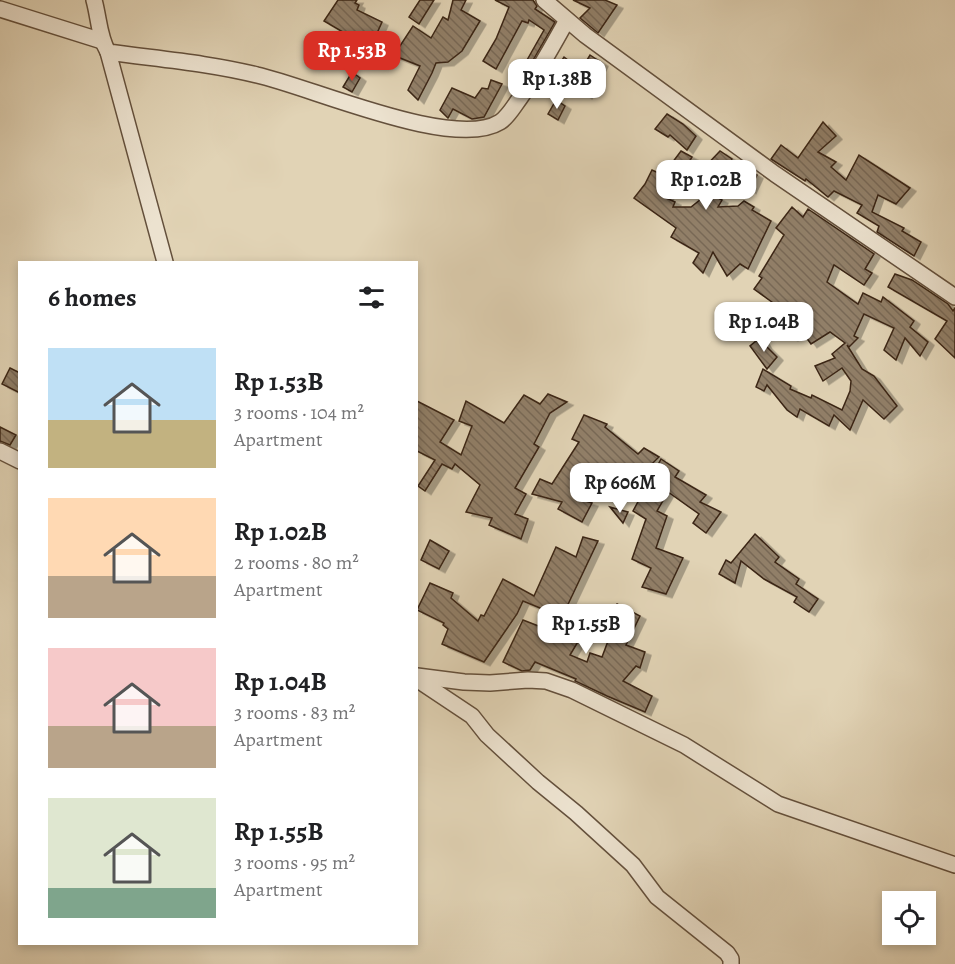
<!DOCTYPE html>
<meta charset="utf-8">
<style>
:root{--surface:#fff;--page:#f6f6f6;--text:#202124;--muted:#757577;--accent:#d93025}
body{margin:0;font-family:Alegreya,serif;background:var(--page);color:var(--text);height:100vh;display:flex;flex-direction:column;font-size:22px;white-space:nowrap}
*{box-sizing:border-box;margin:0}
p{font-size:20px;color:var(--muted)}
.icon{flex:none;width:33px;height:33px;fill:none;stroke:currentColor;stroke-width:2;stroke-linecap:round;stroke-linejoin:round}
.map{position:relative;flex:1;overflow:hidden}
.panel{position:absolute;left:18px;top:261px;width:400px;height:684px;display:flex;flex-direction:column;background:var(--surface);border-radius:0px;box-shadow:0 3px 9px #0003}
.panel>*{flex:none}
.tools{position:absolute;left:882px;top:891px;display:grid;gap:12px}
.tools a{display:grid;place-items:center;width:54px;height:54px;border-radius:0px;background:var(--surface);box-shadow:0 3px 9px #0003;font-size:30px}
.price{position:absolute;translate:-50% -51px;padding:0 14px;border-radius:12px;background:#fff;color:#222;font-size:20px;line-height:39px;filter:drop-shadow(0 2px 3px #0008)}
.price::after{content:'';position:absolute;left:50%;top:36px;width:18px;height:14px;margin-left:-9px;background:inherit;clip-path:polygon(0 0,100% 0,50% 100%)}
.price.on{background:var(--accent);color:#fff}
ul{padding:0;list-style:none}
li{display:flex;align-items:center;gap:18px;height:150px;padding:0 30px}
li span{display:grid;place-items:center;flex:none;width:168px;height:120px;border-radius:0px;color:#555}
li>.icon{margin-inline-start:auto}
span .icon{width:72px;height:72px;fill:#fffc;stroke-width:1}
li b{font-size:26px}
h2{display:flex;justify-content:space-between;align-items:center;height:72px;padding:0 30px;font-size:26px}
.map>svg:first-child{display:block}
.building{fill:url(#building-back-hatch);stroke:#3b2514;stroke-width:1.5;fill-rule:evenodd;filter:url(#shadow)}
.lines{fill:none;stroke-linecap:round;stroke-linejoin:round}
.minor-casing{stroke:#64503c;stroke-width:18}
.minor{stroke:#ece2cf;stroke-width:15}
</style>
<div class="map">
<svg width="955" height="964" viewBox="0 0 955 964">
<defs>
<pattern id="building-back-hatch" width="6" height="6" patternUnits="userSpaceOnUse" patternTransform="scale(1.5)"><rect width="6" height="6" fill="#917f68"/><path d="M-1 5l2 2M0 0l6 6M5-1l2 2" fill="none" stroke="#786854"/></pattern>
<filter id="shadow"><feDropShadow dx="6" dy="3.5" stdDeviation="0" flood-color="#0004"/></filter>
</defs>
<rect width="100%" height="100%" fill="#e1d3b5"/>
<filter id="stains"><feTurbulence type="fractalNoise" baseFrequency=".00333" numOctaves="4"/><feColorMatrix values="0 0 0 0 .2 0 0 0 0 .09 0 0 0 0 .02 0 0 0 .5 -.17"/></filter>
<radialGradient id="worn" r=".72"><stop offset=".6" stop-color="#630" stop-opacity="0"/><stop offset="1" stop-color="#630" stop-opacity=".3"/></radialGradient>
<g class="building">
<polygon points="338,0 357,0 355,3 359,5 357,10 382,22 378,31 400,46 413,26 431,38 443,17 448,20 453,0 466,0 461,10 480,21 462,51 448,62 436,63 432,73 418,100 408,90 420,66 390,54 387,59 371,48 368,56 352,49 346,65 332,59 343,32 324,21"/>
<polygon points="420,0 434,0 419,24 409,17"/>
<polygon points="495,0 533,0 537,6 535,9 555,22 532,62 527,60 544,30 529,20 528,23 522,21 496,69 483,61 496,39 509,7"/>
<polygon points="573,0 605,0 617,5 598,33 580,18 590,8"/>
<polygon points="590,55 602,63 586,95 555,71 564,57 581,70"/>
<polygon points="352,72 360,78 352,92 343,87"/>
<polygon points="491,80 502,84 484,117 472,119 453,109 448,118 440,110 452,88 475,98 482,88 488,89"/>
<polygon points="556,100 565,106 558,120 548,114"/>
<polygon points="667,114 683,124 696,136 687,150 670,135 668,137 655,129"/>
<polygon points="823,122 836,136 818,152 836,162 831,167 846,180 859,155 910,188 896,204 878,195 872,212 904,228 902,231 921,242 914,256 877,232 879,226 857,213 862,205 834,191 828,197 806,179 805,181 771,159 781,145 798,158"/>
<path d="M681,151L692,157L689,162L701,171L720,151L732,159L731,161L757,175L750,190L724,172L709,193L722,200L718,207L738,206L744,201L754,207L752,210L771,221L748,269L740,264L727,276L713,252L703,273L693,263L699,253L671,237L676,228L634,198L645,184L652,170L663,175ZM680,176L706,195L691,207H673L675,202L666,198Z"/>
<polygon points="792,207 803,217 808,209 874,254 865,269 872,273 864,285 834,265 827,282 858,304 863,293 881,302 883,297 914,321 910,327 928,342 920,356 905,338 896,360 884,350 894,328 864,314 854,336 858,338 849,347 847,345 862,369 874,376 897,406 884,419 863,400 850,430 834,415 829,426 800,409 797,417 787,410 767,385 764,391 756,387 763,369 791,386 790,389 811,398 812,395 842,410 850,391 851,381 842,368 823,381 815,366 835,358 832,354 845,343 830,332 811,344 797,325 792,337 776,330 767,315 776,305 754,289 762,278 759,276 784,235 776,228"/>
<polygon points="895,274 912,280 948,304 953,311 955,308 955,358 935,339 947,321 888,287"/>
<polygon points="761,337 766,346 777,357 767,369 750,346"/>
<polygon points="10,368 20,373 20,393 2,384"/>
<polygon points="548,394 567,402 550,413 534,444 539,447 515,488 526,494 515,514 528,519 521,539 489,525 492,518 466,512 480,485 455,464 452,469 442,464 425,491 418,486 435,460 417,451 417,401 454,420 440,442 461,455 472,426 459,421 466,401 504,423 524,395 540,404"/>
<polygon points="584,415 607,424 605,427 638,454 644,448 659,457 617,498 613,498 598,480 594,485 587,481 579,499 592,503 582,522 558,509 562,502 532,494 540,479 552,484 579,442 572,439"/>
<polygon points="0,427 16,435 10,445 0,441"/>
<polygon points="661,459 679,471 675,477 706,495 700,502 721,512 706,533 693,523 699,514 668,492 657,511 667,516 656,548 683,558 666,594 642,587 651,568 632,559 646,519 633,511"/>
<polygon points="610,507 628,512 623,523"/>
<polygon points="755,534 779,557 775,562 799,579 796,584 818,599 809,612 794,602 797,597 764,579 741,561 735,583 719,574 726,560 731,563"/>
<polygon points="583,537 598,541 562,617 523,601 517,614 484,662 442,644 448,629 443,625 444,623 417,610 430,583 453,593 451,598 478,621 481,615 484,616 503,579 534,596 556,547 576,557"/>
<polygon points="430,540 449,551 439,569 421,560"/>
<polygon points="617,604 640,616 626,645 645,652 640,668 636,666 623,681 652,696 645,712 607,696 575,681 576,679 535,662 530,670 522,671 503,662 523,620 572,639 581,609 594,615 570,655 587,662 590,653 602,657 608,641 598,636 612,605 616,606"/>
</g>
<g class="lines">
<g class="minor-casing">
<g id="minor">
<path d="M94,0C99,18 99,37 108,52C158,59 209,63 257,75C311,87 454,151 500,122C508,117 514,106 520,98C538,73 552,47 567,20"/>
<polyline points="544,0 585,35 775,174 955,297"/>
<polyline points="0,9 102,41"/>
<polyline points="108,52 165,262"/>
<polyline points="0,451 20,461"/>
<polyline points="417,676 464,682 490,683 528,680 546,681 572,690 684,745 778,804 955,865"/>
<polyline points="418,680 472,716 487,735 538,782 576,813 633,865 657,897 727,953 731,959 731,964"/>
</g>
</g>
<use href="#minor" class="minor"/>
</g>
<rect width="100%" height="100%" filter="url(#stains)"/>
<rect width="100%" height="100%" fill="url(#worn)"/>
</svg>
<div class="tools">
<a><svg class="icon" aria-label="locate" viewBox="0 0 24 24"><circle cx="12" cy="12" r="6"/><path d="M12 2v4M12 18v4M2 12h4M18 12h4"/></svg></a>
</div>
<b class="price on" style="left:352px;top:82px">Rp 1.53B</b>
<b class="price" style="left:557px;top:110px">Rp 1.38B</b>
<b class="price" style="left:706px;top:211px">Rp 1.02B</b>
<b class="price" style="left:764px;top:353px">Rp 1.04B</b>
<b class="price" style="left:620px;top:514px">Rp 606M</b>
<b class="price" style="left:586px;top:655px">Rp 1.55B</b>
<section class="panel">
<h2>6 homes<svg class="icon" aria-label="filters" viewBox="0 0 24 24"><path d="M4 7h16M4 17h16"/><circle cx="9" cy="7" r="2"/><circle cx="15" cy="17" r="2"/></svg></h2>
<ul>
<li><span style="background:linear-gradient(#bfe0f5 60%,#c2b280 0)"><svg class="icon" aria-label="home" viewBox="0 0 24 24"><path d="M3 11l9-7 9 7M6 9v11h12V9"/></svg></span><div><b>Rp 1.53B</b><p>3 rooms · 104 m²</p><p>Apartment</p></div></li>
<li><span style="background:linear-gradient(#ffd9b3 65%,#b9a48a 0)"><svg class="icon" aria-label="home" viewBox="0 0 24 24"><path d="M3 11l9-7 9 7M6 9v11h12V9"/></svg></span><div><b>Rp 1.02B</b><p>2 rooms · 80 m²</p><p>Apartment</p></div></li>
<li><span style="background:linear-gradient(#f6c9c9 65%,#b9a48a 0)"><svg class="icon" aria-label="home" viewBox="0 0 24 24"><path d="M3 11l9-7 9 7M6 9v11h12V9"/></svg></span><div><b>Rp 1.04B</b><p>3 rooms · 83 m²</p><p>Apartment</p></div></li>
<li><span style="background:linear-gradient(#dfe7d0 75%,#7fa58c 0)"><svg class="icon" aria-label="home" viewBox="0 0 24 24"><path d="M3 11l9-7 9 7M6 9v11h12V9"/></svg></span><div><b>Rp 1.55B</b><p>3 rooms · 95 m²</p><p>Apartment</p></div></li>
</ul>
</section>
</div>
